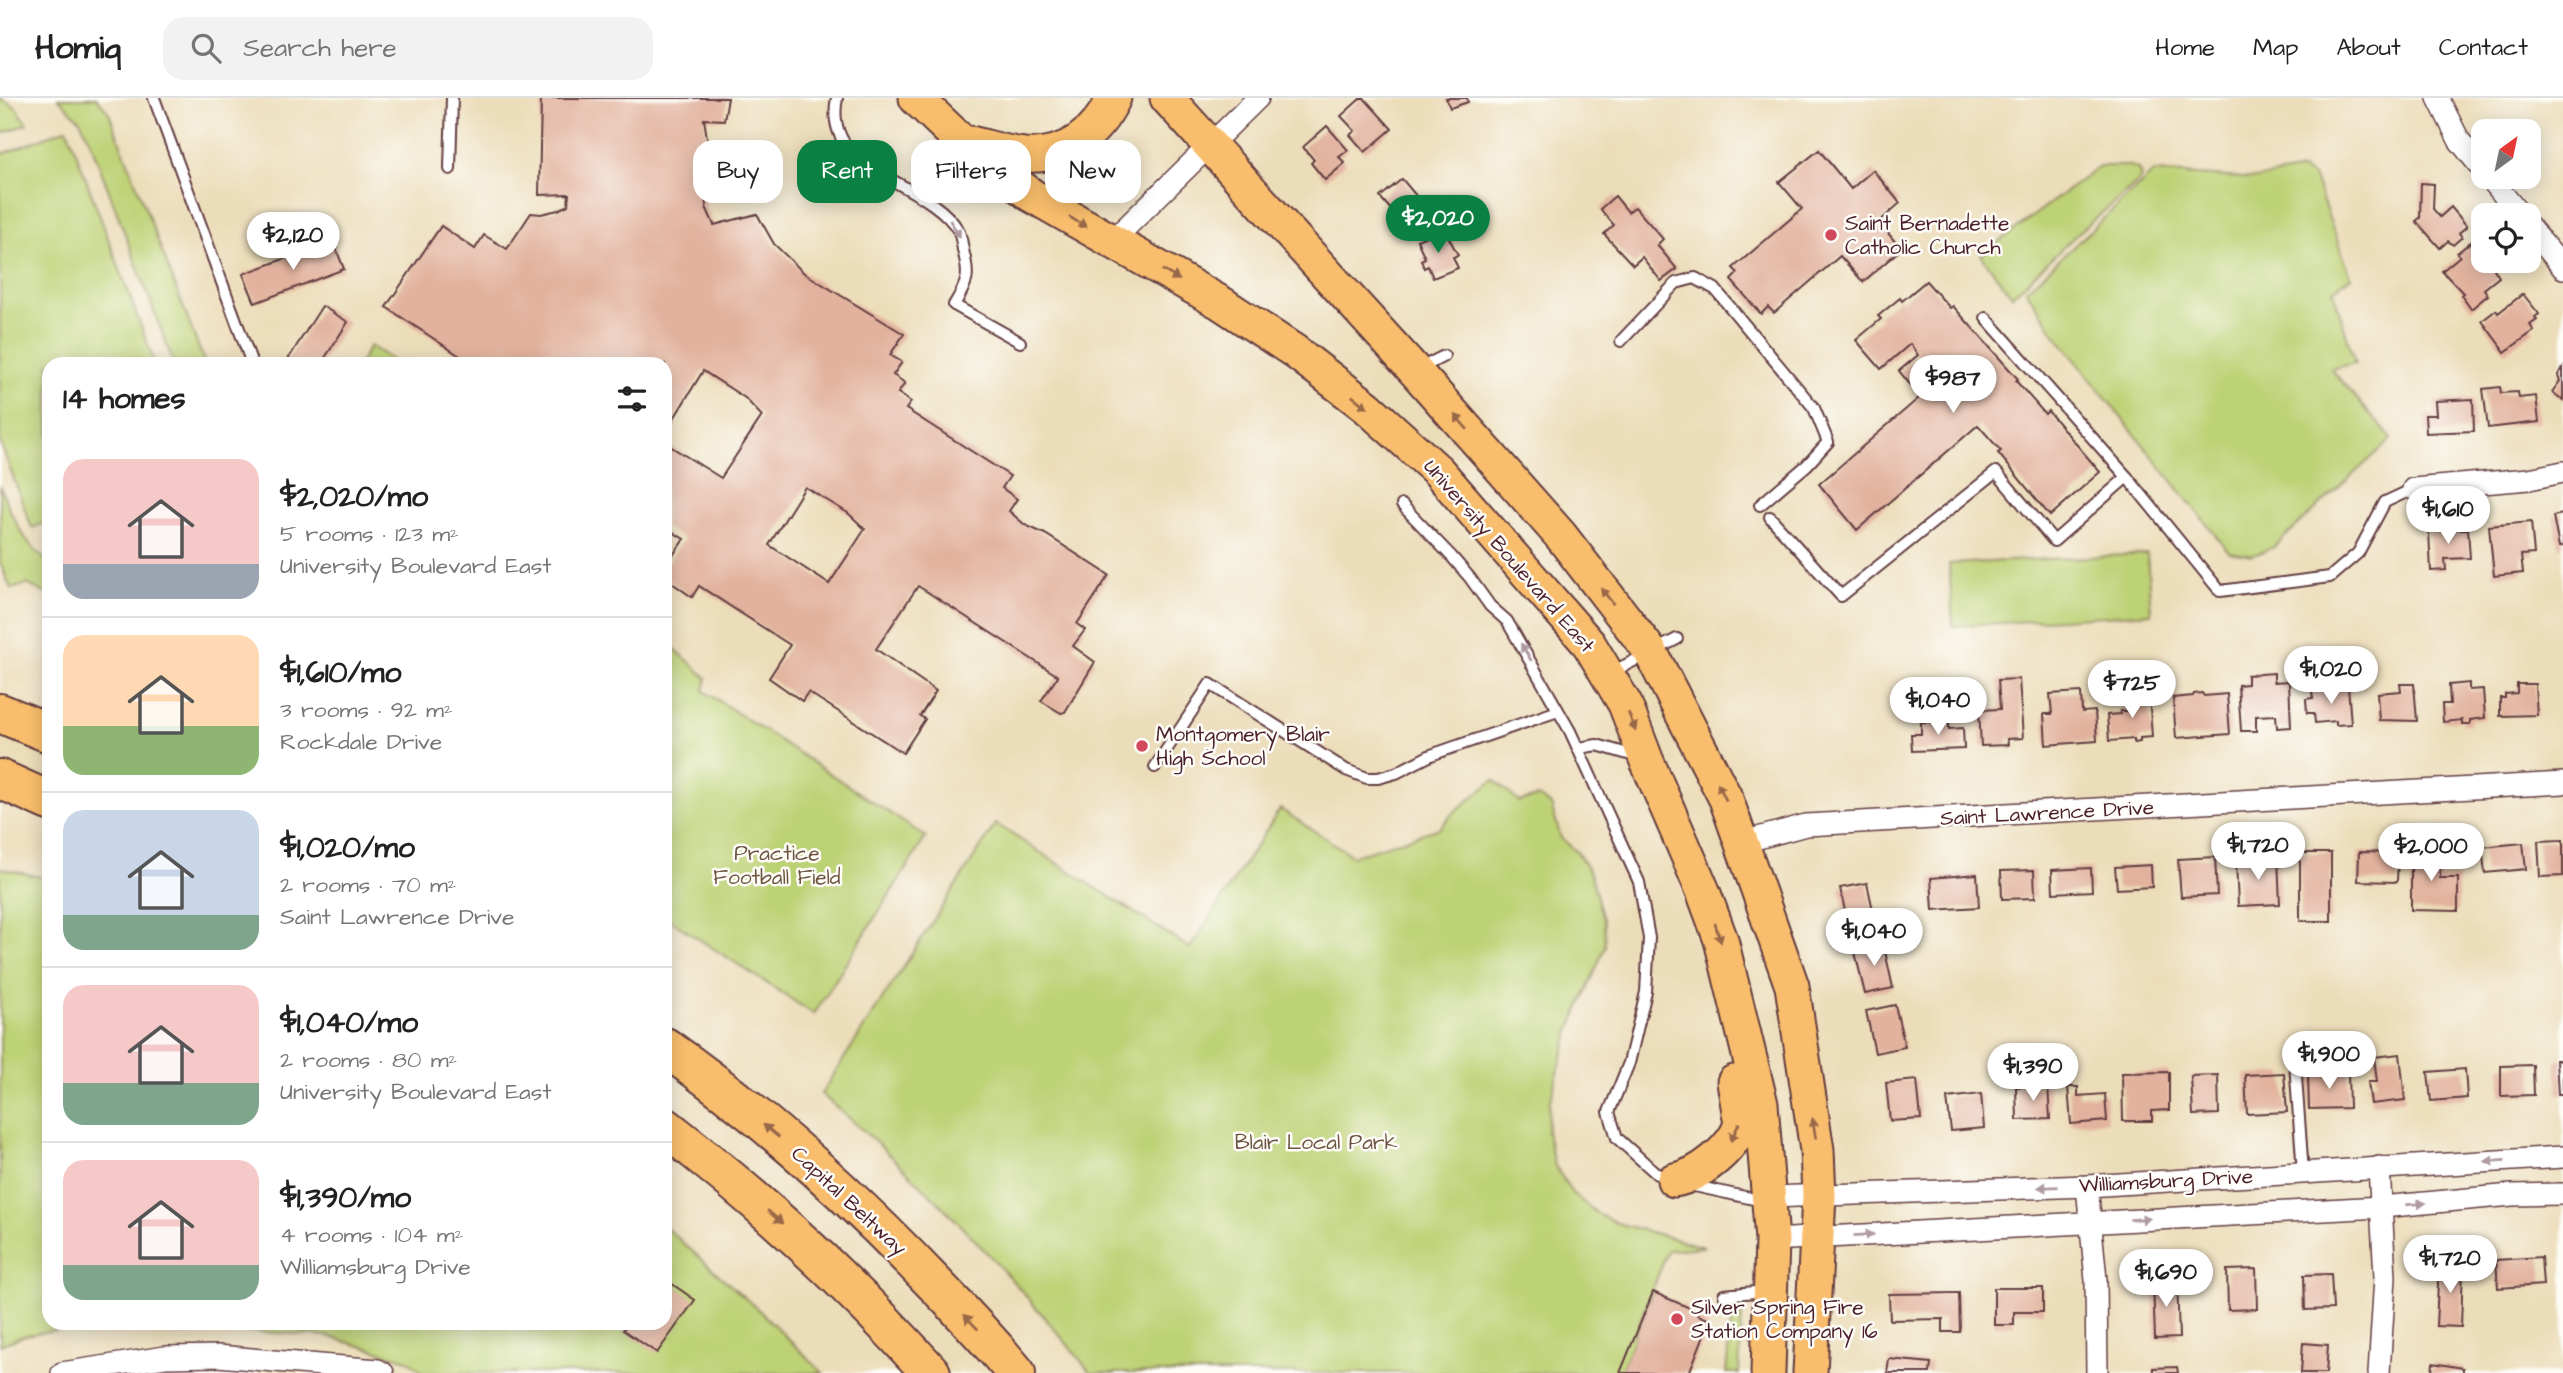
<!DOCTYPE html>
<meta charset="utf-8">
<style>
:root{--surface:#fff;--page:#f2f2f2;--text:#222;--muted:#767676;--line:#e0e0e0;--accent:#0b8043}
body{margin:0;font-family:"Architects Daughter",sans-serif;background:var(--page);color:var(--text);height:100vh;display:flex;flex-direction:column;font-size:26px;white-space:nowrap}
*{box-sizing:border-box;margin:0}
p{font-size:23px;color:var(--muted)}
.icon{flex:none;width:38px;height:38px;fill:none;stroke:currentColor;stroke-width:2;stroke-linecap:round;stroke-linejoin:round}
.map{position:relative;flex:1;overflow:hidden}
.details{position:absolute;left:42px;top:259px;width:630px;height:973px;display:flex;flex-direction:column;background:var(--surface);border-radius:21px;box-shadow:0 4px 18px #0003}
.details>*{flex:none}
.banner{position:absolute;left:693px;top:42px;width:665px;height:63px;display:flex;gap:14px}
.needle{width:46px;rotate:33deg}
.controls{position:absolute;left:2471px;top:21px;display:grid;gap:14px}
.controls a{display:grid;place-items:center;width:70px;height:70px;border-radius:14px;background:var(--surface);box-shadow:0 4px 18px #0003;font-size:35px}
.price{position:absolute;translate:-50% -60px;padding:0 16px;border-radius:24px;background:#fff;color:#222;font-size:23px;line-height:46px;filter:drop-shadow(0 2px 4px #0008)}
.price::after{content:'';position:absolute;left:50%;top:42px;width:21px;height:16px;margin-left:-10px;background:inherit;clip-path:polygon(0 0,100% 0,50% 100%)}
.price.active{background:var(--accent);color:#fff}
ul{padding:0;list-style:none}
li{display:flex;align-items:center;gap:21px;height:175px;padding:0 21px}
li+li{border-top:2px solid var(--line)}
li span{display:grid;place-items:center;flex:none;width:196px;height:140px;border-radius:21px;color:#555}
li>.icon{margin-inline-start:auto}
span .icon{width:84px;height:84px;fill:#fffc;stroke-width:1}
li b{font-size:30px}
h2{display:flex;justify-content:space-between;align-items:center;height:84px;padding:0 21px;font-size:30px}
.pill{padding:0 24px;border-radius:21px;background:var(--surface);box-shadow:0 4px 18px #0003;font-size:24px;line-height:63px}
.pill.active{background:var(--accent);color:#fff}
header{display:flex;align-items:center;gap:42px;box-sizing:border-box;height:98px;padding:0 35px;background:var(--surface);border-bottom:2px solid var(--line)}
header strong{font-size:33px}
nav{display:flex;gap:38px;margin-inline-start:auto;font-size:24px}
.search{width:490px;height:63px;background:var(--page);display:flex;align-items:center;gap:18px;box-sizing:border-box;padding:0 24px;border-radius:21px;color:var(--muted);font-size:26px}
.map>svg:first-child{display:block}
.green{fill:#bdd174;stroke:#847850;stroke-width:2}
.building{fill:#e2b29e;fill-rule:evenodd}
.lines{fill:none;stroke-linecap:round;stroke-linejoin:round}
.service-casing{stroke:#623c40;stroke-width:14}
.minor-casing{stroke:#623c40;stroke-width:24}
.primary-casing{stroke:#623c40;stroke-width:37}
.motorway-casing{stroke:#623c40;stroke-width:42}
.service{stroke:#fff;stroke-width:10}
.minor{stroke:#fff;stroke-width:21}
.primary{stroke:#f9be6d;stroke-width:33}
.motorway{stroke:#f9be6d;stroke-width:38}
.oneway{fill:#996749}
.oneway2{fill:#ae9aa0}
.poi-dot{fill:#d1495b;stroke:#fdfcf7;stroke-width:2.5}
.labels{text-anchor:middle;dominant-baseline:central;stroke-width:5;stroke-linejoin:round;paint-order:stroke}
.poi-label{font-size:21px;fill:#4a1f2b;stroke:#fdfcf7;text-anchor:start}
.street-label{font-size:21px;fill:#4a1f2b;stroke:#fdfcf7}
.park-label{font-size:21px;fill:#6c5441;stroke:#fdfcf7}
</style>
<header>
<strong>Homiq</strong>
<div class="search"><svg class="icon" aria-label="search" viewBox="0 0 24 24"><circle cx="10" cy="10" r="6"/><path d="M15 15l6 6"/></svg>Search here</div>
<nav><a>Home</a><a>Map</a><a>About</a><a>Contact</a></nav>
</header>
<div class="map">
<svg width="2563" height="1275" viewBox="0 0 2563 1275">
<rect width="100%" height="100%" fill="#fdfcf7"/>
<filter id="ink" filterUnits="userSpaceOnUse"><feTurbulence type="fractalNoise" baseFrequency=".0143" numOctaves="2"/><feDisplacementMap in="SourceGraphic" scale="14" xChannelSelector="R" yChannelSelector="G"/><feConvolveMatrix kernelMatrix="1 2 1 2 8 2 1 2 1" color-interpolation-filters="sRGB"/></filter>
<filter id="wash" filterUnits="userSpaceOnUse"><feTurbulence type="fractalNoise" baseFrequency=".00686" numOctaves="4" result="noise"/><feDisplacementMap in="SourceGraphic" scale="28" xChannelSelector="R" yChannelSelector="G"/><feGaussianBlur stdDeviation="1.57" result="paint"/><feColorMatrix in="noise" values="0 0 0 0 0 0 0 0 0 0 0 0 0 0 0 0 0 1.4 0 .05"/><feComposite in="paint" operator="in"/></filter>
<g filter="url(#wash)">
<rect width="100%" height="100%" fill="#ecddba"/>
<g class="green">
<polygon points="0,0 16,9 27,26 0,36"/>
<polygon points="58,0 97,0 109,15 205,266 174,266 90,43 80,22"/>
<polygon points="67,30 155,266 49,266 49,423 32,430 0,344 0,57"/>
<polygon points="2100,68 2131,68 2138,71 2141,79 2137,85 2077,136 2012,198 1981,157"/>
<polygon points="2302,72 2314,80 2351,179 2333,192 2355,265 2331,271 2392,341 2274,449 2252,458 2229,454 2057,239 2026,192 2154,74 2256,81"/>
<polygon points="370,248 398,266 359,266"/>
<path d="M0,388C11,416 23,446 49,464V497L27,486L11,491L0,465Z"/>
<polygon points="2147,456 2151,515 1953,528 1949,466"/>
<polygon points="665,542 707,580 704,593 926,739 814,916 665,819"/>
<path d="M1494,682L1519,704L1538,699L1551,707L1561,740L1577,754L1591,777L1604,826L1605,849L1569,935L1550,1003L1547,1034L1554,1066L1572,1095L1599,1117L1617,1125L1704,1149L1668,1152L1620,1275H1091C1009,1174 921,1080 821,996L996,726L1190,850L1280,711L1353,758L1440,730L1453,715Z"/>
<polygon points="0,770 49,781 49,1225 100,1225 26,1237 0,1247"/>
<polygon points="665,1129 762,1215 823,1275 423,1275 408,1262 327,1238 108,1225 665,1225"/>
<polygon points="1732,1213 1742,1214 1739,1275 1726,1275"/>
</g>
<g id="blocks">
<g class="building">
<path d="M541,0H728L724,22L704,21L715,89L705,92L706,109L714,127L757,116L774,146L804,175L904,236L890,257L902,264L893,277L905,285L898,295L911,304L906,311L1010,378L1002,390L1017,401L1009,413L1025,427L1045,436L1109,477L1077,526L1085,532L1073,548L1095,564L1065,614L1061,615L1041,603L1058,578L918,488L876,551L936,593L920,618L925,621L903,655L808,594L802,603L769,580L790,547L699,488L692,499L665,480V469L684,441L665,429V345L721,380L762,318L745,300L703,273L665,335V266H472L386,209L441,128L475,151L484,137L507,151L531,115L541,116L558,112L568,107L569,96L539,97ZM805,389L848,415L865,431L829,486L769,447Z"/>
<polygon points="1361,0 1364,0 1392,31 1365,54 1350,37 1355,33 1341,18"/>
<polygon points="1446,0 1467,0 1468,4 1450,10"/>
<polygon points="1327,28 1348,52 1339,59 1345,65 1325,82 1311,65 1314,62 1303,49"/>
<polygon points="1819,52 1851,91 1873,72 1900,105 1879,124 1901,151 1863,184 1840,158 1774,215 1768,209 1761,216 1731,182 1738,175 1733,170 1802,111 1779,84"/>
<polygon points="1402,81 1433,118 1412,136 1380,99"/>
<polygon points="2421,85 2434,86 2433,111 2440,119 2451,109 2467,128 2459,135 2462,139 2453,147 2448,143 2440,150 2416,123 2420,120"/>
<polygon points="1615,98 1628,114 1635,109 1663,141 1657,147 1677,171 1661,183 1642,159 1633,167 1604,136 1614,127 1600,111"/>
<polygon points="1431,136 1433,142 1447,136 1458,157 1453,159 1458,170 1433,180 1428,168 1424,170 1421,162 1425,160 1417,142"/>
<polygon points="333,143 344,171 255,205 243,176"/>
<polygon points="2471,144 2476,150 2482,146 2483,163 2492,163 2497,169 2494,171 2499,179 2484,191 2488,197 2471,211 2461,197 2463,195 2442,173 2460,158 2457,155"/>
<polygon points="1926,183 1950,210 1953,208 2018,281 2016,283 2045,316 2048,313 2100,374 2050,418 1998,355 2001,353 1978,327 1857,432 1819,386 1941,281 1933,272 1912,289 1899,273 1918,257 1910,246 1881,271 1856,242 1881,221 1878,218 1900,200 1902,203"/>
<polygon points="2523,196 2539,216 2535,219 2537,222 2530,227 2534,233 2505,254 2482,223 2496,212 2498,215"/>
<polygon points="322,208 348,224 321,266 285,266"/>
<polygon points="2563,270 2563,302 2552,294 2560,283 2558,277"/>
<polygon points="2500,289 2501,295 2518,294 2519,300 2536,298 2539,324 2488,330 2483,291"/>
<polygon points="2473,301 2474,333 2426,335 2425,317 2436,317 2435,303"/>
<polygon points="2563,416 2563,448 2559,449 2553,418"/>
<polygon points="2531,424 2534,456 2521,457 2523,475 2494,478 2489,428"/>
<polygon points="2454,427 2454,431 2468,431 2470,460 2445,461 2446,472 2431,473 2429,434 2442,433 2442,428"/>
<polygon points="2274,575 2274,584 2289,583 2291,629 2277,630 2276,617 2256,618 2256,633 2241,633 2238,587 2247,586 2247,577"/>
<polygon points="2019,581 2023,640 2007,641 2008,647 1981,648 1979,612 2000,611 1998,582"/>
<polygon points="2469,585 2469,592 2483,591 2485,620 2470,622 2470,626 2462,626 2462,622 2443,624 2442,606 2450,606 2449,587"/>
<polygon points="2400,586 2414,586 2417,623 2379,622 2377,595 2401,593"/>
<polygon points="2517,586 2535,586 2537,617 2500,618 2500,600 2505,600 2505,596 2517,595"/>
<polygon points="2348,588 2351,626 2336,627 2336,623 2315,625 2314,615 2307,615 2306,601 2313,600 2312,593"/>
<polygon points="2081,594 2082,614 2095,613 2097,643 2046,647 2044,616 2052,616 2050,596"/>
<polygon points="2149,595 2152,639 2140,640 2140,644 2134,645 2134,641 2109,643 2107,617 2121,616 2120,613 2126,613 2125,597"/>
<polygon points="2202,595 2204,598 2227,596 2230,636 2176,640 2173,600 2193,598 2194,596"/>
<polygon points="1949,623 1949,631 1963,630 1964,651 1912,653 1911,636 1921,636 1921,624"/>
<polygon points="2563,742 2563,778 2540,779 2538,743"/>
<polygon points="2523,745 2526,771 2485,775 2482,749"/>
<polygon points="2411,750 2440,750 2440,780 2458,780 2458,813 2411,812"/>
<polygon points="2359,754 2398,755 2397,784 2358,783"/>
<rect x="2300" y="755" width="31" height="68"/>
<polygon points="2215,759 2217,797 2181,799 2178,761"/>
<polygon points="2278,759 2280,806 2238,808 2236,762"/>
<polygon points="2151,767 2152,789 2117,791 2115,769"/>
<polygon points="2091,770 2092,793 2053,795 2052,772"/>
<polygon points="2034,772 2035,800 2002,801 2001,773"/>
<polygon points="1977,776 1979,809 1933,812 1931,780"/>
<polygon points="1867,785 1877,830 1850,836 1840,790"/>
<polygon points="1883,844 1893,890 1865,896 1854,850"/>
<polygon points="1895,907 1905,949 1875,955 1866,913"/>
<polygon points="2400,956 2405,1002 2371,1006 2368,984 2377,984 2374,959"/>
<polygon points="2556,962 2563,962 2563,996 2558,996"/>
<polygon points="2533,967 2534,997 2501,998 2501,968"/>
<polygon points="2465,971 2467,1000 2431,1003 2428,974"/>
<polygon points="2169,974 2169,1012 2152,1013 2152,1023 2123,1023 2122,975"/>
<polygon points="2348,974 2349,1010 2309,1011 2308,976"/>
<polygon points="2284,975 2287,1014 2247,1016 2245,977"/>
<polygon points="2218,977 2219,1016 2193,1017 2191,978"/>
<polygon points="1917,982 1921,1021 1890,1023 1886,985"/>
<polygon points="2048,987 2050,1021 2017,1022 2016,989"/>
<polygon points="2068,989 2078,989 2078,998 2105,996 2107,1023 2071,1026"/>
<polygon points="1981,996 1984,1030 1951,1033 1947,1000"/>
<polygon points="2541,1159 2543,1187 2498,1190 2496,1162"/>
<polygon points="2439,1164 2463,1165 2461,1229 2436,1228"/>
<polygon points="2256,1171 2257,1211 2228,1212 2227,1172"/>
<polygon points="2331,1176 2333,1211 2305,1212 2304,1177"/>
<polygon points="665,1181 695,1202 657,1255 623,1232 628,1225 665,1225"/>
<polygon points="2153,1181 2177,1181 2179,1240 2155,1241"/>
<polygon points="1994,1190 2043,1190 2043,1214 2014,1214 2014,1227 1994,1227"/>
<polygon points="1653,1194 1699,1214 1698,1217 1710,1222 1689,1275 1620,1275"/>
<polygon points="1959,1195 1960,1234 1943,1234 1943,1221 1890,1222 1889,1196"/>
<polygon points="2303,1245 2328,1247 2326,1275 2301,1275"/>
<polygon points="1889,1261 1931,1265 1930,1275 1887,1275"/>
<polygon points="2433,1265 2463,1270 2463,1275 2432,1275"/>
<polygon points="2177,1269 2178,1275 2153,1275 2153,1270"/>
</g>
</g>
</g>
<g filter="url(#ink)">
<use href="#blocks" fill-opacity="0" stroke="#623c40" stroke-width="2"/>
<g class="lines">
<g class="service-casing">
<g id="service">
<polyline points="154,0 252,266"/>
<path d="M837,0C821,77 927,80 958,132C961,137 962,146 963,152C970,178 968,184 954,207L1020,244"/>
<polyline points="450,71 452,0"/>
<polyline points="1986,220 2127,379 2220,493 2330,479 2358,455 2385,404 2413,391"/>
<polyline points="1621,243 1676,185 1695,180 1715,191 1814,310 1828,344 1807,367 1760,407"/>
<polyline points="1419,271 1444,258"/>
<polyline points="1402,407 1452,459 1470,480 1490,508 1507,523 1570,633 1639,784 1649,840 1646,894 1629,965 1609,1014 1617,1040 1657,1076 1671,1081"/>
<polyline points="1770,419 1841,498 1996,374 2054,443 2127,379"/>
<polyline points="1610,575 1677,541"/>
<polyline points="1579,650 1597,647 1638,659"/>
<polyline points="1155,669 1210,586 1346,672 1367,680 1378,680 1396,675 1431,657 1558,613"/>
<polyline points="2294,951 2303,1075"/>
<polyline points="1690,1087 1763,1103"/>
<polyline points="1724,1197 1765,1193"/>
</g>
</g>
<g class="minor-casing">
<g id="minor">
<polyline points="2438,0 2459,42 2483,72"/>
<polyline points="2489,79 2520,117"/>
<polyline points="2529,128 2563,170"/>
<polyline points="1112,143 1258,0"/>
<polyline points="2413,391 2529,381 2563,374"/>
<polyline points="1743,744 1806,727 2563,685"/>
<polyline points="2379,1069 2385,1179 2379,1275"/>
<polyline points="2087,1088 2096,1182 2097,1275"/>
<polyline points="1769,1099 2087,1088 2563,1059"/>
<polyline points="1772,1142 2381,1109 2512,1097 2563,1096"/>
<polyline points="62,1275 165,1259 218,1258 378,1272 383,1275"/>
</g>
</g>
<g class="primary-casing">
<g id="primary">
<polyline points="916,0 961,43 1031,97 1221,205 1294,253 1367,309 1438,373 1589,546 1625,606 1646,661 1703,793 1721,842 1761,1006 1772,1142 1768,1275"/>
<polyline points="1167,0 1415,273 1561,438 1650,553 1726,701 1792,888 1817,1052 1819,1098 1810,1275"/>
<path d="M971,45C988,49 1006,55 1024,57C1066,60 1096,36 1114,0"/>
<path d="M1674,1082C1699,1078 1733,1051 1741,1026L1734,984"/>
</g>
</g>
<g class="motorway-casing">
<g id="motorway">
<polyline points="0,615 49,635"/>
<polyline points="0,681 49,703"/>
<path d="M665,949C762,1017 852,1099 933,1184C962,1214 990,1243 1016,1275"/>
<path d="M665,1029C762,1104 849,1184 931,1275"/>
</g>
</g>
<use href="#service" class="service"/>
<use href="#minor" class="minor"/>
<use href="#primary" class="primary"/>
<use href="#motorway" class="motorway"/>
</g>
<defs><path id="oneway-solid" d="M-6-.8H1V-3.2L6.5 0L1 3.2V.8H-6Z" transform="scale(1.75)"/></defs>
<g class="oneway">
<use href="#oneway-solid" transform="translate(1078 124) rotate(30)"/>
<use href="#oneway-solid" transform="translate(1171 177) rotate(30)"/>
<use href="#oneway-solid" transform="translate(1360 304) rotate(38)"/>
<use href="#oneway-solid" transform="translate(1461 324) rotate(-131)"/>
<use href="#oneway-solid" transform="translate(1607 498) rotate(-128)"/>
<use href="#oneway-solid" transform="translate(1632 624) rotate(69)"/>
<use href="#oneway-solid" transform="translate(1722 694) rotate(-116)"/>
<use href="#oneway-solid" transform="translate(1718 835) rotate(72)"/>
<use href="#oneway-solid" transform="translate(1814 1030) rotate(-99)"/>
<use href="#oneway-solid" transform="translate(771 1033) rotate(-141)"/>
<use href="#oneway-solid" transform="translate(1735 1034) rotate(115)"/>
<use href="#oneway-solid" transform="translate(775 1119) rotate(41)"/>
<use href="#oneway-solid" transform="translate(971 1224) rotate(-134)"/>
</g>
<g class="oneway2">
<use href="#oneway-solid" transform="translate(955 131) rotate(59)"/>
<use href="#oneway-solid" transform="translate(1526 554) rotate(-121)"/>
<use href="#oneway-solid" transform="translate(2495 1063) rotate(177)"/>
<use href="#oneway-solid" transform="translate(2048 1089) rotate(178)"/>
<use href="#oneway-solid" transform="translate(2416 1106) rotate(-5)"/>
<use href="#oneway-solid" transform="translate(2140 1121) rotate(-3)"/>
<use href="#oneway-solid" transform="translate(1864 1137) rotate(-3)"/>
</g>
</g>
<g class="poi-dot">
<circle cx="1831" cy="137" r="7"/>
<circle cx="1142" cy="648" r="7"/>
<circle cx="1677" cy="1221" r="7"/>
</g>
<g class="labels">
<g class="poi-label">
<text x="1845" y="125">Saint Bernadette<tspan x="1845" dy="24">Catholic Church</tspan></text>
<text x="1156" y="636">Montgomery Blair<tspan x="1156" dy="24">High School</tspan></text>
<text x="1691" y="1209">Silver Spring Fire<tspan x="1691" dy="24">Station Company 16</tspan></text>
</g>
<g class="street-label">
<text transform="translate(1509 458) rotate(49)">University Boulevard East</text>
<text transform="translate(2047 715) rotate(-3)">Saint Lawrence Drive</text>
<text transform="translate(2166 1083) rotate(-3)">Williamsburg Drive</text>
<text transform="translate(849 1103) rotate(43)">Capital Beltway</text>
</g>
<g class="park-label">
<text x="777" y="755">Practice<tspan x="777" dy="24">Football Field</tspan></text>
<text x="1316" y="1044">Blair Local Park</text>
</g>
</g>
</svg>
<div class="controls">
<a><svg class="needle" viewBox="-14 -14 28 28"><path d="M0-13l5 13h-10z" fill="#e53935"/><path d="M0 13l5-13h-10z" fill="#767676"/></svg></a>
<a><svg class="icon" aria-label="locate" viewBox="0 0 24 24"><circle cx="12" cy="12" r="6"/><path d="M12 2v4M12 18v4M2 12h4M18 12h4"/></svg></a>
</div>
<b class="price active" style="left:1438px;top:157px">$2,020</b>
<b class="price" style="left:293px;top:174px">$2,120</b>
<b class="price" style="left:1953px;top:317px">$987</b>
<b class="price" style="left:2448px;top:448px">$1,610</b>
<b class="price" style="left:2331px;top:608px">$1,020</b>
<b class="price" style="left:2132px;top:622px">$725</b>
<b class="price" style="left:1938px;top:639px">$1,040</b>
<b class="price" style="left:2258px;top:784px">$1,720</b>
<b class="price" style="left:2431px;top:785px">$2,000</b>
<b class="price" style="left:1874px;top:870px">$1,040</b>
<b class="price" style="left:2329px;top:993px">$1,900</b>
<b class="price" style="left:2033px;top:1005px">$1,390</b>
<b class="price" style="left:2450px;top:1197px">$1,720</b>
<b class="price" style="left:2166px;top:1211px">$1,690</b>
<div class="banner">
<a class="pill">Buy</a>
<a class="pill active">Rent</a>
<a class="pill">Filters</a>
<a class="pill">New</a>
</div>
<section class="details">
<h2>14 homes<svg class="icon" aria-label="filters" viewBox="0 0 24 24"><path d="M4 7h16M4 17h16"/><circle cx="9" cy="7" r="2"/><circle cx="15" cy="17" r="2"/></svg></h2>
<ul>
<li><span style="background:linear-gradient(#f6c9c9 75%,#9aa5b1 0)"><svg class="icon" aria-label="home" viewBox="0 0 24 24"><path d="M3 11l9-7 9 7M6 9v11h12V9"/></svg></span><div><b>$2,020/mo</b><p>5 rooms · 123 m²</p><p>University Boulevard East</p></div></li>
<li><span style="background:linear-gradient(#ffd9b3 65%,#8fb573 0)"><svg class="icon" aria-label="home" viewBox="0 0 24 24"><path d="M3 11l9-7 9 7M6 9v11h12V9"/></svg></span><div><b>$1,610/mo</b><p>3 rooms · 92 m²</p><p>Rockdale Drive</p></div></li>
<li><span style="background:linear-gradient(#c9d6e8 75%,#7fa58c 0)"><svg class="icon" aria-label="home" viewBox="0 0 24 24"><path d="M3 11l9-7 9 7M6 9v11h12V9"/></svg></span><div><b>$1,020/mo</b><p>2 rooms · 70 m²</p><p>Saint Lawrence Drive</p></div></li>
<li><span style="background:linear-gradient(#f6c9c9 70%,#7fa58c 0)"><svg class="icon" aria-label="home" viewBox="0 0 24 24"><path d="M3 11l9-7 9 7M6 9v11h12V9"/></svg></span><div><b>$1,040/mo</b><p>2 rooms · 80 m²</p><p>University Boulevard East</p></div></li>
<li><span style="background:linear-gradient(#f6c9c9 75%,#7fa58c 0)"><svg class="icon" aria-label="home" viewBox="0 0 24 24"><path d="M3 11l9-7 9 7M6 9v11h12V9"/></svg></span><div><b>$1,390/mo</b><p>4 rooms · 104 m²</p><p>Williamsburg Drive</p></div></li>
</ul>
</section>
</div>
